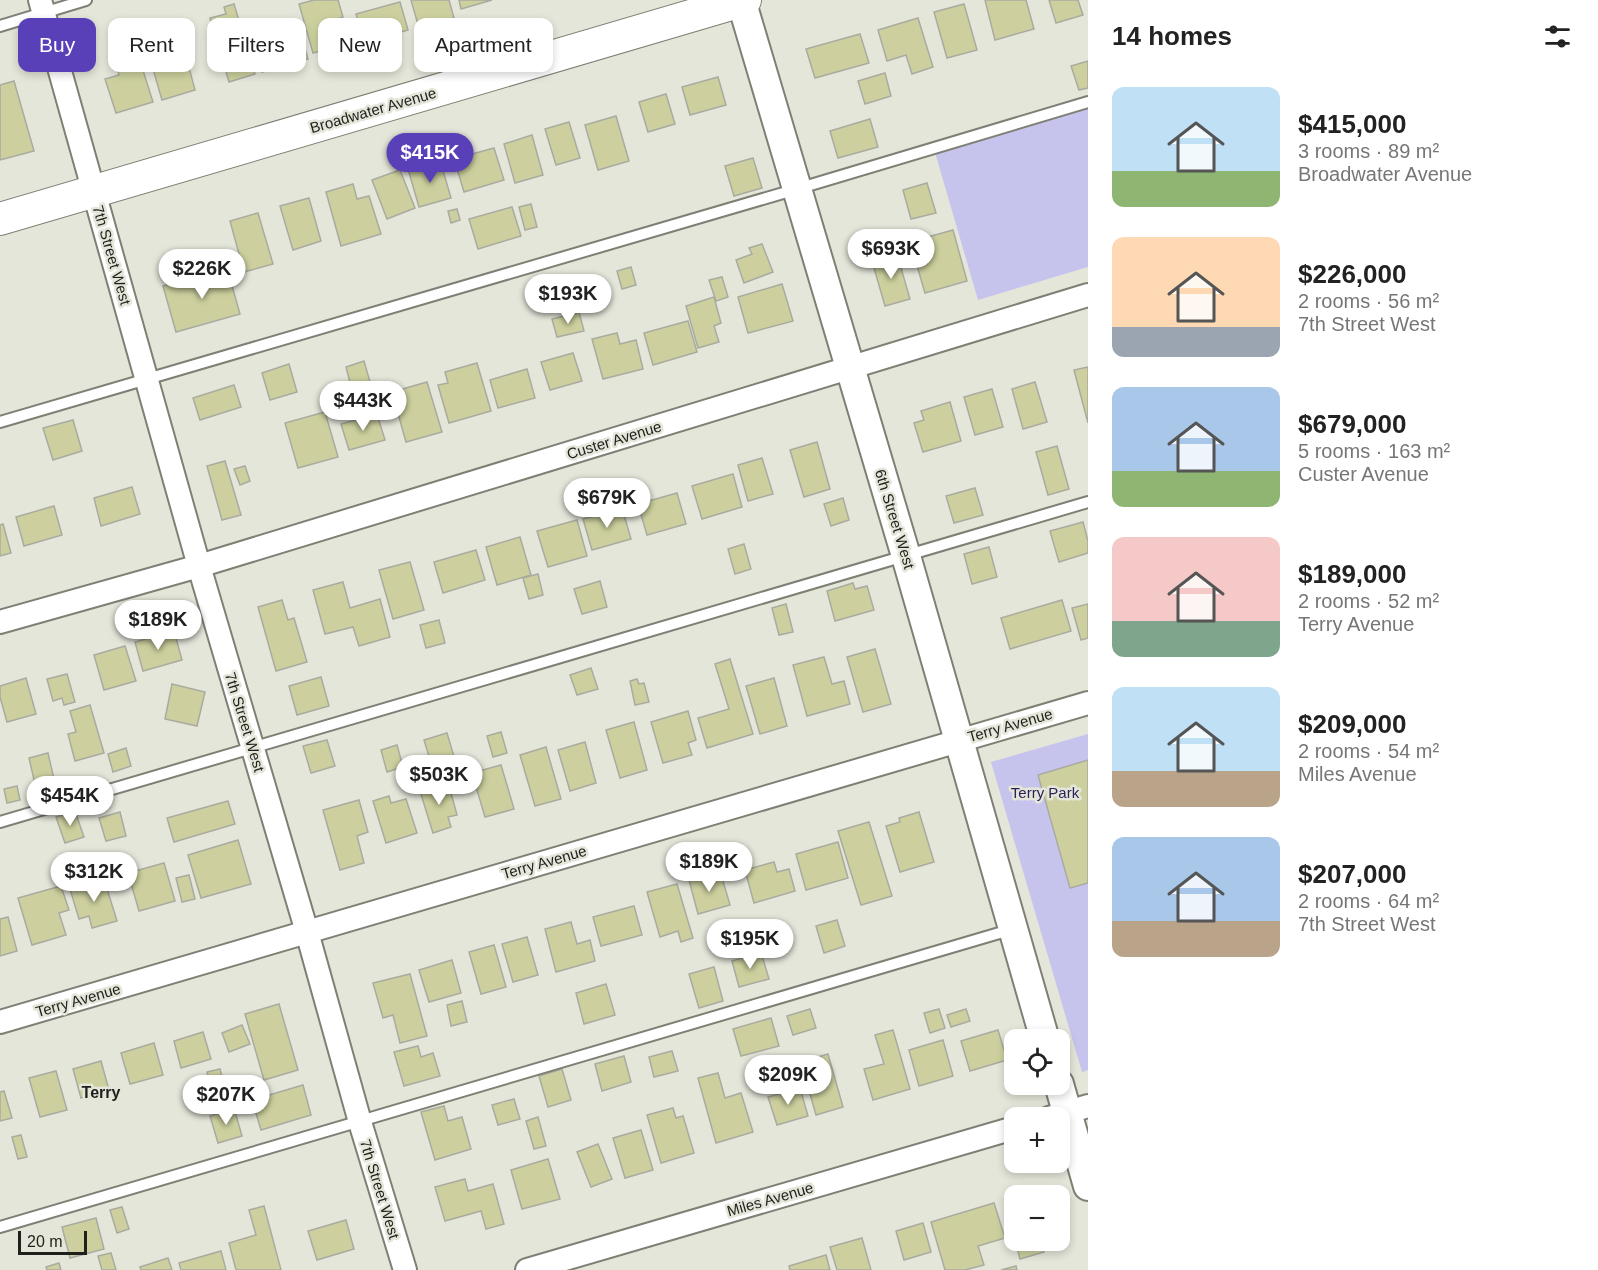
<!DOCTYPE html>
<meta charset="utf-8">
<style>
:root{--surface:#fff;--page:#f2f2f2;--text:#222;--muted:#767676;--accent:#5a40b8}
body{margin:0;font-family:Arial,sans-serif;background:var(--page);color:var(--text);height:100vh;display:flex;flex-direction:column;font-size:22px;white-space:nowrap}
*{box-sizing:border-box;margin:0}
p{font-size:20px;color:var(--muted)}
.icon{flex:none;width:33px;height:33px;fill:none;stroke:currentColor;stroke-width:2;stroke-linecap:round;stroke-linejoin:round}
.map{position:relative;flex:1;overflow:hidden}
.details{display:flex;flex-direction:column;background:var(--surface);width:510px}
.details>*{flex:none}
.hud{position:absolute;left:18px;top:18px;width:570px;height:54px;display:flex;gap:12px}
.tools{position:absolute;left:1004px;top:1029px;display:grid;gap:12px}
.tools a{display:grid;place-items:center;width:66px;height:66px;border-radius:12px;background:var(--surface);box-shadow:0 3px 9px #0003;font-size:30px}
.scale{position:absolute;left:18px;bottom:15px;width:69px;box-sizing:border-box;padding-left:6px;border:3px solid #1f1f1b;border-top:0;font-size:16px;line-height:21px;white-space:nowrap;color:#1f1f1b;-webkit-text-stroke:4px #e5e6da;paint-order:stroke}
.price{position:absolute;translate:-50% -51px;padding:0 14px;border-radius:21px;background:#fff;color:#222;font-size:20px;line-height:39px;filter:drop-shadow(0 2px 3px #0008)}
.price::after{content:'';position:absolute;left:50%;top:36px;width:18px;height:14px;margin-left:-9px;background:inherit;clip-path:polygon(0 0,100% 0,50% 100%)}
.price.selected{background:var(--accent);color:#fff}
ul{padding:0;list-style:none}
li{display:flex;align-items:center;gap:18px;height:150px;padding:0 24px}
li span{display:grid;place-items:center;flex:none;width:168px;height:120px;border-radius:12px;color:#555}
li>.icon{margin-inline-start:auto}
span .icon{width:72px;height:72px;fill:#fffc;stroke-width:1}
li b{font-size:26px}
h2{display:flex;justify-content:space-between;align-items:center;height:72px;padding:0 24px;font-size:26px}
.chip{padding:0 21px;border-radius:12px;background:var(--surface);box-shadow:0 3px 9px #0003;font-size:21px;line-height:54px}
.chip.selected{background:var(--accent);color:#fff}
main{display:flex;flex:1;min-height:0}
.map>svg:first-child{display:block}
.green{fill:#c6c4ec}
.building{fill:#cdd09e;stroke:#aaaba0;stroke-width:1.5}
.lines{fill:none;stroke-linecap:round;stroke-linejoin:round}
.service-casing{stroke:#7f8075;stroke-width:14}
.minor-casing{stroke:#7f8075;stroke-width:26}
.tertiary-casing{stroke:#7f8075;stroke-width:32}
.secondary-casing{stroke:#7f8075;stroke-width:34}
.service{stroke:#fff;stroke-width:10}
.minor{stroke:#fff;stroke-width:22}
.tertiary{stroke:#fff;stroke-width:28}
.secondary{stroke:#fff;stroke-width:32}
.labels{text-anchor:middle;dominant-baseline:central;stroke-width:5;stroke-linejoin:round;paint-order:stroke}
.street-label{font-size:15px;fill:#1f1f1b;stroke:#e5e6da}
.park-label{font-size:15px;fill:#2c2259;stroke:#e5e6da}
.neighbourhood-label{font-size:16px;font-weight:bold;fill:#1f1f1b;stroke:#e5e6da}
</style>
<main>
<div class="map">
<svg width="1088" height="1270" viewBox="0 0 1088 1270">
<rect width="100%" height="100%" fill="#e5e6da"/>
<g class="green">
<polygon points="1088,102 1088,267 978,300 934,149"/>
<polygon points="1088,734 1088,1070 1082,1072 991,762"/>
</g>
<g class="building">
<polygon points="314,0 338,0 343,17 331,21 339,46 313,53 299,4"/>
<polygon points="411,0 449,0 454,18 419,28"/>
<polygon points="459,0 492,0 461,9"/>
<polygon points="985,0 1026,0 1034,29 995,40"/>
<polygon points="1049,0 1078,0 1083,15 1056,23"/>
<polygon points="400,2 408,30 364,43 356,14"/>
<polygon points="234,4 255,74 229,82 210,18 226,14 224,7"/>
<polygon points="964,4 977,50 947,58 934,12"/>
<polygon points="918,18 933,67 912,74 906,55 887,61 878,30"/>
<polygon points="185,25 191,45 172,51 166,30"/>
<polygon points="300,32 308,59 262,72 254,45"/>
<polygon points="860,34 869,63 815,78 806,49"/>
<polygon points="134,42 153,102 116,113 105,79 119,75 111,49"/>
<polygon points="187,60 195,90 162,100 153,69"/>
<polygon points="1088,61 1088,88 1079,90 1071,66"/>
<polygon points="885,73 891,96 865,104 858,81"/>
<polygon points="718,77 726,105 690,115 682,87"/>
<polygon points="14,81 34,151 0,160 0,85"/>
<polygon points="666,94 675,124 648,132 639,102"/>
<polygon points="616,116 629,161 598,170 585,125"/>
<polygon points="870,119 878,147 838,158 830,131"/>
<polygon points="569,122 580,158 556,165 545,129"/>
<polygon points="532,135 543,175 515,183 504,144"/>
<polygon points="494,148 504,180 464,192 454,159"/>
<polygon points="753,158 762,188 734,196 725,166"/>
<polygon points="440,160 451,198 419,207 408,169"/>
<polygon points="400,170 415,208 387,219 372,180"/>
<polygon points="927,183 936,213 911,219 903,190"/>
<polygon points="353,184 357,199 369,196 381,234 341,246 326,192"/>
<polygon points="309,198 321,241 293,250 280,206"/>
<polygon points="531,204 537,227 525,230 519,207"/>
<polygon points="512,207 521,236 478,249 469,219"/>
<polygon points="457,209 460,220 451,223 448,211"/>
<polygon points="258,213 273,264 244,272 230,221"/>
<polygon points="953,230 967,281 925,293 910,242"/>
<polygon points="762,244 773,272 744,283 736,260 752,254 749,248"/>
<polygon points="897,254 910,299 885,306 872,261"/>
<polygon points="631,267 636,285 622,289 617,271"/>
<polygon points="227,268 240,314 176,332 163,286"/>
<polygon points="722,277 728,297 716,301 709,280"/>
<polygon points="782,284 793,321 748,333 738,297"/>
<polygon points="714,297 721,323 714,326 719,342 698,348 686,306"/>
<polygon points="579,312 584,331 557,337 552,319"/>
<polygon points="688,321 697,352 653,365 644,333"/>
<polygon points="617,333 620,344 636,340 643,369 603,379 592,339"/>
<polygon points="573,353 582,381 550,390 541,362"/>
<polygon points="364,361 374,396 355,402 346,367"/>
<polygon points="477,363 491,411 449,423 438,385 448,383 445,372"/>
<polygon points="289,364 297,392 270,400 262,373"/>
<polygon points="1088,367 1088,423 1074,370"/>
<polygon points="527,369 535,398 498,408 490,380"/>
<polygon points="427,382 442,432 406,442 392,392"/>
<polygon points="1035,382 1047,422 1023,429 1012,389"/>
<polygon points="234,385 241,407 200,420 193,398"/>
<polygon points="992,389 1003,427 975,435 964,397"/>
<polygon points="950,402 961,441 923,452 914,423 924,420 921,411"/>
<polygon points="325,412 338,457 298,468 285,423"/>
<polygon points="377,414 385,440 349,450 341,424"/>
<polygon points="73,420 82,451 53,460 43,428"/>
<polygon points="817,442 830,489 804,497 790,450"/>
<polygon points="1057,446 1069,489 1048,495 1036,452"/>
<polygon points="762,458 773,494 748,501 738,465"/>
<polygon points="225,461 241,515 222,520 207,466"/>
<polygon points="245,466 250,481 240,485 234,469"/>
<polygon points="733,474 742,507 702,519 692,486"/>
<polygon points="132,487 140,514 101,526 94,498"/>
<polygon points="975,488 983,515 954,523 946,496"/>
<polygon points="677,493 686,524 647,535 638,504"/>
<polygon points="843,498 849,520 831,526 824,504"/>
<polygon points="54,506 62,535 24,546 16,517"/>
<polygon points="622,508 631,539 592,550 583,519"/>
<polygon points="577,520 587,556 548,567 537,531"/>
<polygon points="1083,522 1088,541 1088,553 1059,562 1050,531"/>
<polygon points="3,524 11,553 0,556 0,525"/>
<polygon points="520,537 531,575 497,585 486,547"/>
<polygon points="744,544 751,569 735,574 728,549"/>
<polygon points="989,547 997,577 972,584 964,554"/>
<polygon points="476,550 485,580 443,593 434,562"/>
<polygon points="410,562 424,610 393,619 379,570"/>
<polygon points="538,574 543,595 529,599 523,578"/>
<polygon points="600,581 607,607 582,614 574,589"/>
<polygon points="343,582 350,608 380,599 390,637 359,646 353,627 325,634 313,590"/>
<polygon points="853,583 855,589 867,586 874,610 835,621 827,591"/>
<polygon points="282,600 288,620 294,618 307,662 276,671 258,607"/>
<polygon points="1062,600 1071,631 1010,649 1001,618"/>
<polygon points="786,604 793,632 779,635 772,608"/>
<polygon points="1088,604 1088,638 1081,640 1072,608"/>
<polygon points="439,620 445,643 426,648 420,625"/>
<polygon points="174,631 182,660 143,671 135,642"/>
<polygon points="125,646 136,681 104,690 94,655"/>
<polygon points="875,649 891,704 863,712 847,657"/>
<polygon points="824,657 832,684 844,681 850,704 807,716 793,665"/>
<polygon points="730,659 753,734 707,748 698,718 729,709 715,664"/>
<polygon points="591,668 598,689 577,695 570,675"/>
<polygon points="67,674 75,702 64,705 62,698 53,701 47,679"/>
<polygon points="321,677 329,706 297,715 289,686"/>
<polygon points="26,678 36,714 7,722 0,697 0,686"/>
<polygon points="774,678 787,726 760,734 746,686"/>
<polygon points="637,679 639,684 644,683 649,702 635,705 630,681"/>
<polygon points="172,684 205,692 197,726 165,719"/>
<polygon points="90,705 104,753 75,761 68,734 76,732 70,711"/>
<polygon points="688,711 696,740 688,743 692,755 663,763 651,722"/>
<polygon points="634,722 647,770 620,778 606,730"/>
<polygon points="501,732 507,753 493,757 487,736"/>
<polygon points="447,733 457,767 434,773 424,740"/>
<polygon points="327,740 335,766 311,773 303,746"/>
<polygon points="585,742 596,783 570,791 558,750"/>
<polygon points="397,745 403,767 387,772 381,750"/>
<polygon points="546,747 561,799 535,806 520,755"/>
<polygon points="126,748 131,766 113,772 108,754"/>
<polygon points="48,753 54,779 35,784 29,758"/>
<polygon points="1088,760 1088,883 1070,888 1038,775"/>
<polygon points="501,765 514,809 485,817 472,773"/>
<polygon points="448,782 457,815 448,817 451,827 433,833 420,791"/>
<polygon points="17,786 20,800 7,803 4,789"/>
<polygon points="389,796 391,803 406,799 417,833 386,843 373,801"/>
<polygon points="359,800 368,832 357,836 364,863 340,870 323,810"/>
<polygon points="228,801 235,824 174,842 167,818"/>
<polygon points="75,811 84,837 65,843 56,817"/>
<polygon points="120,812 126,836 106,841 99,818"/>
<polygon points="919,812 934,862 900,872 886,826 900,822 899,818"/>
<polygon points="869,822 892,896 861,905 838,831"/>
<polygon points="238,840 251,884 201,898 188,855"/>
<polygon points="838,842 848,878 806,890 796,854"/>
<polygon points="774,862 777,872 789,869 795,891 754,903 745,870"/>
<polygon points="164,863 175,901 139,911 128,873"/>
<polygon points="720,871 730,905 698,914 689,880"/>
<polygon points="189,875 195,899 182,902 176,878"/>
<polygon points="104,879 117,921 92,928 89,916 79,919 70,889"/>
<polygon points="677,884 693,938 681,942 678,931 660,937 647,892"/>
<polygon points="61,886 69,910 59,913 66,935 32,945 18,898"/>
<polygon points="634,906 642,935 601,946 593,917"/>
<polygon points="8,917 17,951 0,956 0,919"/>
<polygon points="837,920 845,946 824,953 816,926"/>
<polygon points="571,922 577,944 590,940 595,961 556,972 545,929"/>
<polygon points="527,937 538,975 513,982 502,944"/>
<polygon points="494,945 506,987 481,994 469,952"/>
<polygon points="761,952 769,979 739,987 732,961"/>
<polygon points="452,960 461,993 429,1002 419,970"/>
<polygon points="714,967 723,1001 699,1008 689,974"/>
<polygon points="410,974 427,1036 400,1043 393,1015 383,1018 373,983"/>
<polygon points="606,984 615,1015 584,1024 576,993"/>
<polygon points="462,1001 467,1022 451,1026 447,1005"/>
<polygon points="279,1004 298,1070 264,1080 245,1014"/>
<polygon points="810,1009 816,1028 793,1035 787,1016"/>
<polygon points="939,1009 945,1028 930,1033 924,1013"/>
<polygon points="966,1009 970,1021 951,1027 947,1015"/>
<polygon points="771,1018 779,1046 741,1056 733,1029"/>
<polygon points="242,1025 250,1044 229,1052 222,1033"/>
<polygon points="893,1030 910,1089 873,1100 864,1069 884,1064 875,1035"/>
<polygon points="998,1030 1007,1060 970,1071 961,1041"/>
<polygon points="203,1032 211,1059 181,1068 174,1041"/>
<polygon points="943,1040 953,1076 919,1086 909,1050"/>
<polygon points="154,1043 163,1075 130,1084 121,1053"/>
<polygon points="418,1046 421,1057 433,1053 440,1076 404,1086 394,1052"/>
<polygon points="672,1051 678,1071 654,1077 649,1057"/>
<polygon points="828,1054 843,1107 816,1115 801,1062"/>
<polygon points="624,1056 631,1082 602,1091 595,1064"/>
<polygon points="101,1061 109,1090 81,1098 73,1069"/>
<polygon points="220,1069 225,1088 212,1092 207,1072"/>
<polygon points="562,1069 571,1100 548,1107 539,1076"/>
<polygon points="56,1071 67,1110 40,1117 29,1078"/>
<polygon points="718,1073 725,1098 741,1093 753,1132 716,1143 698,1078"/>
<polygon points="303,1085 311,1115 261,1130 252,1100"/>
<polygon points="800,1088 808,1116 777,1125 768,1097"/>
<polygon points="4,1091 12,1118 0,1121 0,1092"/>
<polygon points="514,1099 520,1119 498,1125 492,1105"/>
<polygon points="444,1106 448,1121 462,1117 471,1149 435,1160 421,1112"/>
<polygon points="234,1108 242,1136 218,1143 210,1116"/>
<polygon points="673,1108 676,1118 683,1116 694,1153 661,1163 647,1115"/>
<polygon points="538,1117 546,1146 534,1149 526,1121"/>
<polygon points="641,1130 653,1170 625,1178 613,1138"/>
<polygon points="21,1135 27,1157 18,1159 12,1137"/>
<polygon points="598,1144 612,1179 591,1187 577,1152"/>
<polygon points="548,1159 560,1199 522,1209 511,1170"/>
<polygon points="465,1179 468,1191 493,1184 504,1224 486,1229 481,1211 445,1221 435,1187"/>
<polygon points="1044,1186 1047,1196 1014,1196 1014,1210 1010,1196"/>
<polygon points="994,1203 1005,1238 978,1246 984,1265 965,1270 945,1270 931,1222"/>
<polygon points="264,1206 281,1270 236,1270 229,1243 256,1235 249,1210"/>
<polygon points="122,1207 129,1229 117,1233 110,1210"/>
<polygon points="96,1218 104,1249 70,1258 62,1227"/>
<polygon points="346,1220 354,1249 317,1260 308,1231"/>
<polygon points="923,1223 931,1252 904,1260 896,1231"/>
<polygon points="862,1238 871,1270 837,1270 830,1247"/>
<polygon points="1015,1240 1041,1240 1044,1252 1020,1259"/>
<polygon points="221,1251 226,1270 181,1270 179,1263"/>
<polygon points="111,1253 116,1270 102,1270 98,1256"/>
<polygon points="826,1255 830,1270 790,1270 789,1266"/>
<polygon points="168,1258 172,1270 141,1270 140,1267"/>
<polygon points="59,1263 61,1270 47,1270 46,1267"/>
<polygon points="1016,1266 1017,1270 1001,1270"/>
</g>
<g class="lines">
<g class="service-casing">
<g id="service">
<polyline points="0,26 86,0"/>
<polyline points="0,422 797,189 1088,102"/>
<polyline points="0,822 1088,502"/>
<polyline points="0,1227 1013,929"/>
</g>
</g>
<g class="minor-casing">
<g id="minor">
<polyline points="40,0 199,566 307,932 360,1122 405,1270"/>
<polyline points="0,622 199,566 1088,295"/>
<polyline points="0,1022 1088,703"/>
<polyline points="1049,1118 1088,1106"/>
<polyline points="527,1270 1014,1128"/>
</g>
</g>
<g class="tertiary-casing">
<g id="tertiary">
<polyline points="741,0 906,556 1045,1040"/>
<polyline points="1059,1084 1088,1186"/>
</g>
</g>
<g class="secondary-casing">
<polyline id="secondary" points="0,219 745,0"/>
</g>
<use href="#service" class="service"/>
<use href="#minor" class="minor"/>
<use href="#tertiary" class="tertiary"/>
<use href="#secondary" class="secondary"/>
</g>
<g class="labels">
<g class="street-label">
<text transform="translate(373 110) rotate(-16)">Broadwater Avenue</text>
<text transform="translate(112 255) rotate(74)">7th Street West</text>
<text transform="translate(614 440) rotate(-17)">Custer Avenue</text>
<text transform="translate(895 519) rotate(73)">6th Street West</text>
<text transform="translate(245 722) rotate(73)">7th Street West</text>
<text transform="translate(1010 725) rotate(-16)">Terry Avenue</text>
<text transform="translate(544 862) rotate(-16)">Terry Avenue</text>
<text transform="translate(78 1000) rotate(-16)">Terry Avenue</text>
<text transform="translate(380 1189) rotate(73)">7th Street West</text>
<text transform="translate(770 1199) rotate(-16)">Miles Avenue</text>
</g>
<g class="park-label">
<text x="1045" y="792">Terry Park</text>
</g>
<g class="neighbourhood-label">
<text x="101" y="1092">Terry</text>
</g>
</g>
</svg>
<div class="tools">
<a><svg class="icon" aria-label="locate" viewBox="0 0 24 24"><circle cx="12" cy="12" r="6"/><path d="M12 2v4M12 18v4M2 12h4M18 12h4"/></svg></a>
<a>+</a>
<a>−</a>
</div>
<div class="scale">20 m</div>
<b class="price selected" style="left:430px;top:184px">$415K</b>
<b class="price" style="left:891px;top:280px">$693K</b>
<b class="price" style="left:202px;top:300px">$226K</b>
<b class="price" style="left:568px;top:325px">$193K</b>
<b class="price" style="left:363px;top:432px">$443K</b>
<b class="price" style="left:607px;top:529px">$679K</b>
<b class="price" style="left:158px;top:651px">$189K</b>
<b class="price" style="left:439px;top:806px">$503K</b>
<b class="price" style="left:70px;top:827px">$454K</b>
<b class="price" style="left:709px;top:893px">$189K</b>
<b class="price" style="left:94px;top:903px">$312K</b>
<b class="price" style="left:750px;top:970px">$195K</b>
<b class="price" style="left:788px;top:1106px">$209K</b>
<b class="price" style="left:226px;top:1126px">$207K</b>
<div class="hud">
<a class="chip selected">Buy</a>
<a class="chip">Rent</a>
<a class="chip">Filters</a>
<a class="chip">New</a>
<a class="chip">Apartment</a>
</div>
</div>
<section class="details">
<h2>14 homes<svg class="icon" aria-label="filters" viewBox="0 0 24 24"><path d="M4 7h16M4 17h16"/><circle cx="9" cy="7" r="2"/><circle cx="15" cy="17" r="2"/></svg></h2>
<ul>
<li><span style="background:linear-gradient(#bfe0f5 70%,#8fb573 0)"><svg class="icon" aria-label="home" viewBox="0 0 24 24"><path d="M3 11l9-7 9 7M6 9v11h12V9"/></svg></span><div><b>$415,000</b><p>3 rooms · 89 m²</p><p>Broadwater Avenue</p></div></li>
<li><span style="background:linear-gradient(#ffd9b3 75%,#9aa5b1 0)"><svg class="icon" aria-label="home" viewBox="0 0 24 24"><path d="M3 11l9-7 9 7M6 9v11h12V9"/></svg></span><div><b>$226,000</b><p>2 rooms · 56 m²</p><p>7th Street West</p></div></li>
<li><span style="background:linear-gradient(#a9c7e8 70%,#8fb573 0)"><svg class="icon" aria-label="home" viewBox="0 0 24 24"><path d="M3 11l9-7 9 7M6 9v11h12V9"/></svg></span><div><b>$679,000</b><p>5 rooms · 163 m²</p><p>Custer Avenue</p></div></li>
<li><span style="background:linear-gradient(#f6c9c9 70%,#7fa58c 0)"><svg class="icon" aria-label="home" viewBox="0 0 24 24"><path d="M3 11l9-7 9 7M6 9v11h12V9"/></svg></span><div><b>$189,000</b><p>2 rooms · 52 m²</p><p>Terry Avenue</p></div></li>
<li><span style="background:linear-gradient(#bfe0f5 70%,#b9a48a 0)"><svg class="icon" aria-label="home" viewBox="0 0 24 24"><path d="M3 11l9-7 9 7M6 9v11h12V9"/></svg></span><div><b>$209,000</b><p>2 rooms · 54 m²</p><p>Miles Avenue</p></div></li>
<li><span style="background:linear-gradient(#a9c7e8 70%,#b9a48a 0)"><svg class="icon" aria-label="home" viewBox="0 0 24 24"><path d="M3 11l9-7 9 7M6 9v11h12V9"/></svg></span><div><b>$207,000</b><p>2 rooms · 64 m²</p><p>7th Street West</p></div></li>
</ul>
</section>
</main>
